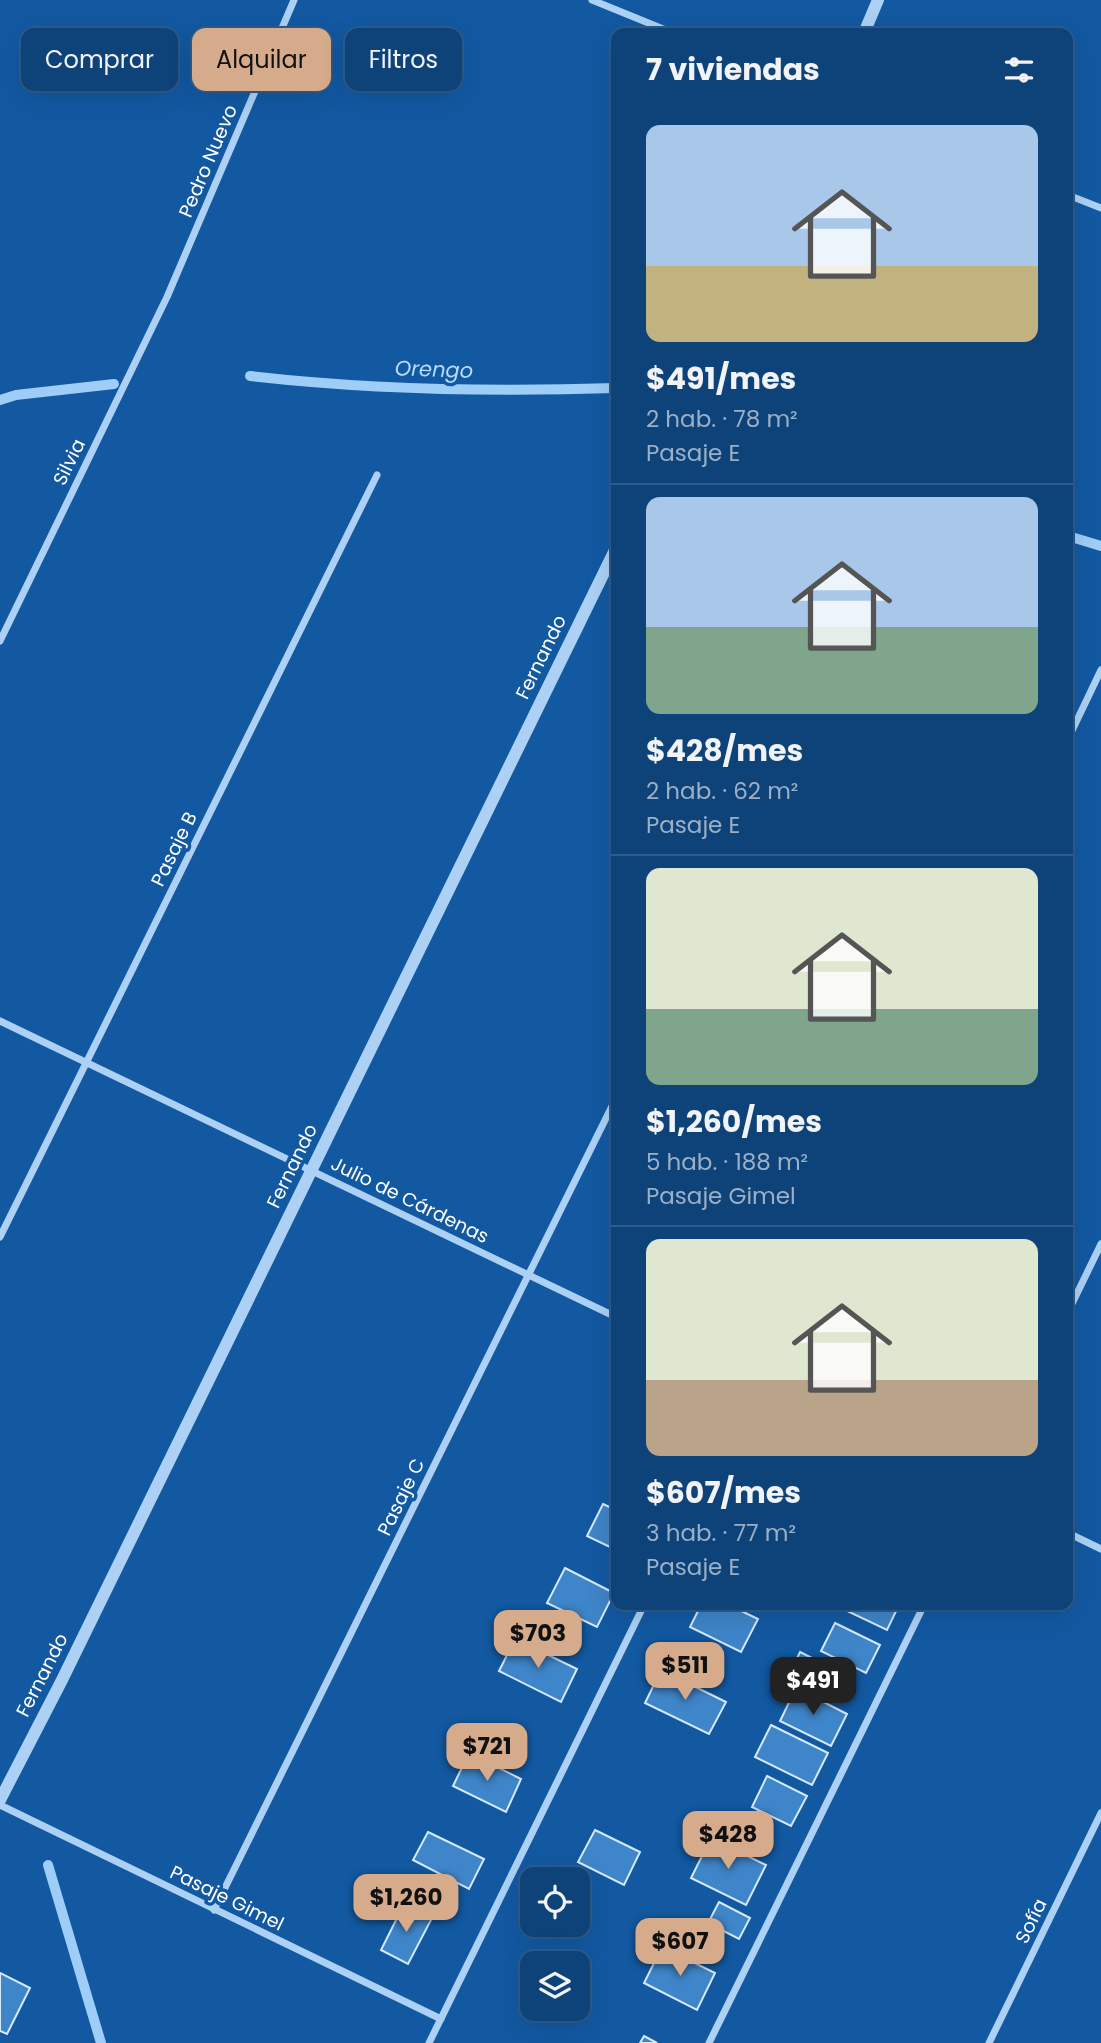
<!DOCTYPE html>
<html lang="es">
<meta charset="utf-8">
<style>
:root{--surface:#0e437a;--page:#1c4e81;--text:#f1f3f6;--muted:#9bb0c7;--line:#2e5c8b;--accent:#d6ab8b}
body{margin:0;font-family:Poppins,sans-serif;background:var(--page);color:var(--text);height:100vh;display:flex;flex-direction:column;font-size:26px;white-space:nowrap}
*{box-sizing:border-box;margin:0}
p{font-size:23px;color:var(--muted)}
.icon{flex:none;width:38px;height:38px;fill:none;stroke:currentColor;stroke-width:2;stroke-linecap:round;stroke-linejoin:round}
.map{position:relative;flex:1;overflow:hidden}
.sheet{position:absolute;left:611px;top:28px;width:462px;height:1582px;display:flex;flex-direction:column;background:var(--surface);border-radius:14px;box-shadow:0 7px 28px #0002,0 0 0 2px var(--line)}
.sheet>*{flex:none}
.top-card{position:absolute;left:21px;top:28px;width:485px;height:63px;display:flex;gap:14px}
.tools{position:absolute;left:520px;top:1867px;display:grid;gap:14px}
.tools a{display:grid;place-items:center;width:70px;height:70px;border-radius:14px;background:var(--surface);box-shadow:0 7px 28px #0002,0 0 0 2px var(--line);font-size:35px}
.price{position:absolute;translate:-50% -60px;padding:0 16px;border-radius:14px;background:var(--accent);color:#111;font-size:23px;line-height:46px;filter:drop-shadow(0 2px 4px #0008)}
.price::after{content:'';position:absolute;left:50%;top:42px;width:21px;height:16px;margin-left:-10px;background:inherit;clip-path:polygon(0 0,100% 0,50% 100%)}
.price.selected{background:#222;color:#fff}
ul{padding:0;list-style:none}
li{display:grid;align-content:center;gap:14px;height:371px;padding:0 35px}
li+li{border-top:2px solid var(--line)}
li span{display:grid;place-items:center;height:217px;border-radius:14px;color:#555}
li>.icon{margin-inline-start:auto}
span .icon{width:126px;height:126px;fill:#fffc;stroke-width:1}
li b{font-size:30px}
h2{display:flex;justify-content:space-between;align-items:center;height:84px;padding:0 35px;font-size:30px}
.pill{padding:0 24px;border-radius:14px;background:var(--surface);box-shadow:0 7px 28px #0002,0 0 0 2px var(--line);font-size:24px;line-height:63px}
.pill.selected{background:var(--accent);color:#111}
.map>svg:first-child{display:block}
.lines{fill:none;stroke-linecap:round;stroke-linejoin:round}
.stream{stroke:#9ecdf8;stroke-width:10}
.building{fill:#3f85c9;stroke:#d5eafe;stroke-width:2}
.minor{stroke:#acd1f5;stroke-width:7}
.tertiary{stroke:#acd1f5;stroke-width:12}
.labels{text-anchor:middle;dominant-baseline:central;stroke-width:7;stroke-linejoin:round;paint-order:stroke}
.street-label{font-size:19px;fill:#fff;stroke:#1259a2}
.water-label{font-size:21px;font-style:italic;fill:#b8dbfb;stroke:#1259a2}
</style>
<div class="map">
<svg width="1101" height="2043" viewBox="0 0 1101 2043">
<rect width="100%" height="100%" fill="#1259a2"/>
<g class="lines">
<g class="stream">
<path d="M250,376C372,390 494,392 616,388"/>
<polyline points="0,400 16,395 114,384"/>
<polyline points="1068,536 1101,546"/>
<polyline points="48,1865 101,2043"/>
</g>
</g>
<g class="building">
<polygon points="603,1504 616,1510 616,1550 587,1536"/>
<polygon points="565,1568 614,1593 597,1627 547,1603"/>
<polygon points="701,1605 729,1605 758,1619 741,1652 690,1627"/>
<polygon points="845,1605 899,1605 887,1630 843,1609"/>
<polygon points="835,1623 880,1645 866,1673 821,1651"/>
<polygon points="515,1639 577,1669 561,1702 499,1671"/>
<polygon points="800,1652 830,1667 818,1693 787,1679"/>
<polygon points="661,1670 726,1702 709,1734 645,1703"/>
<polygon points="796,1688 847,1714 831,1746 780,1721"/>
<polygon points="771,1725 828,1753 812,1785 755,1757"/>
<polygon points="469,1753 521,1779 506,1812 453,1786"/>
<polygon points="767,1776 807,1796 791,1826 752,1807"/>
<polygon points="595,1830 640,1852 624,1885 578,1862"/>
<polygon points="428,1832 484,1859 469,1889 413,1860"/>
<polygon points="711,1838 766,1865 746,1905 691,1878"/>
<polygon points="719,1902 750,1918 739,1939 708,1923"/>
<polygon points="404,1904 432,1918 408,1964 381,1950"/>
<polygon points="662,1947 715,1973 697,2010 644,1983"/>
<polygon points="0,1973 30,1988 7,2034 0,2031"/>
<polygon points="644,2036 657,2043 640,2043"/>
</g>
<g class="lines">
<g class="minor">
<polyline points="592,0 673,33"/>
<polyline points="1068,195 1101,208"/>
<polyline points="0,641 167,297 294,0"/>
<polyline points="1068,739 1101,670"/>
<polyline points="0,1021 616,1317"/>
<polyline points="0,1237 377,475"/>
<polyline points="1068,1312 1101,1244"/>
<polyline points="1068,1533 1101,1549"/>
<polyline points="0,1805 441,2019"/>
<polyline points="214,1910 616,1098"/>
<polyline points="429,2043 644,1605"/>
<polyline points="709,2043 924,1605"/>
<polyline points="989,2043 1101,1813"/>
</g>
<g class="tertiary">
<polyline points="864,33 878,0"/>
<polyline points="0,1800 62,1680 616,548"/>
</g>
</g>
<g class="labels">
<g class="street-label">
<text transform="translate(208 161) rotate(-67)">Pedro Nuevo</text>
<text transform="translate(69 462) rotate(-64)">Silvia</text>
<text transform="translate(541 657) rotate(-64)">Fernando</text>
<text transform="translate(174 849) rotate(-64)">Pasaje B</text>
<text transform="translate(292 1166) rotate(-64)">Fernando</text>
<text transform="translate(410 1200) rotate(26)">Julio de Cárdenas</text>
<text transform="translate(401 1497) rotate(-64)">Pasaje C</text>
<text transform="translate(42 1675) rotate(-63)">Fernando</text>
<text transform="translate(227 1898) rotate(26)">Pasaje Gimel</text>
<text transform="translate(1031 1921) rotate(-64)">Sofía</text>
</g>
<g class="water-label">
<text transform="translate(434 369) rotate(2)">Orengo</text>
</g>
</g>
</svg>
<div class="tools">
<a><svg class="icon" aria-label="locate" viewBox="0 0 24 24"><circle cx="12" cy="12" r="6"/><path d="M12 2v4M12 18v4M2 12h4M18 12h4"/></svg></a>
<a><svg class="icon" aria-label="layers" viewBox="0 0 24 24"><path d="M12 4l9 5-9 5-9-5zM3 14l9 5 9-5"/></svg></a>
</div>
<b class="price" style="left:538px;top:1670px">$703</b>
<b class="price" style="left:685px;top:1702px">$511</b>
<b class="price selected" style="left:813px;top:1717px">$491</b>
<b class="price" style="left:487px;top:1783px">$721</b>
<b class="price" style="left:728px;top:1871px">$428</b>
<b class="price" style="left:406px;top:1934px">$1,260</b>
<b class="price" style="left:680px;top:1978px">$607</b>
<div class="top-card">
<a class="pill">Comprar</a>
<a class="pill selected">Alquilar</a>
<a class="pill">Filtros</a>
</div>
<section class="sheet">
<h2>7 viviendas<svg class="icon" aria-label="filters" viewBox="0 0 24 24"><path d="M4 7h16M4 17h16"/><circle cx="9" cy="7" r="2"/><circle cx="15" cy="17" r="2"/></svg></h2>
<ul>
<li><span style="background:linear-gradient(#a9c7e8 65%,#c2b280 0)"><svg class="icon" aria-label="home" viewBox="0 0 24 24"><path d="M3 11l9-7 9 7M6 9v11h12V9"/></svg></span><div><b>$491/mes</b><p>2 hab. · 78 m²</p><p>Pasaje E</p></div></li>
<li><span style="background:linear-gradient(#a9c7e8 60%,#7fa58c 0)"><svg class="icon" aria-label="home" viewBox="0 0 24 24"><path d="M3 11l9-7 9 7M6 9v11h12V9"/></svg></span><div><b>$428/mes</b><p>2 hab. · 62 m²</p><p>Pasaje E</p></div></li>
<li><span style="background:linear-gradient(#dfe7d0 65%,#7fa58c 0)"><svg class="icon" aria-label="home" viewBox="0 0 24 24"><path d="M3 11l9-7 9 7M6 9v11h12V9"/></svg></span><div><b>$1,260/mes</b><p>5 hab. · 188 m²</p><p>Pasaje Gimel</p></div></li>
<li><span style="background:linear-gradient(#dfe7d0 65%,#b9a48a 0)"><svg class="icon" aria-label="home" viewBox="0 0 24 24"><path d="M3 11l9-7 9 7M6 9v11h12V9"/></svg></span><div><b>$607/mes</b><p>3 hab. · 77 m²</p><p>Pasaje E</p></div></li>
</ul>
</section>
</div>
